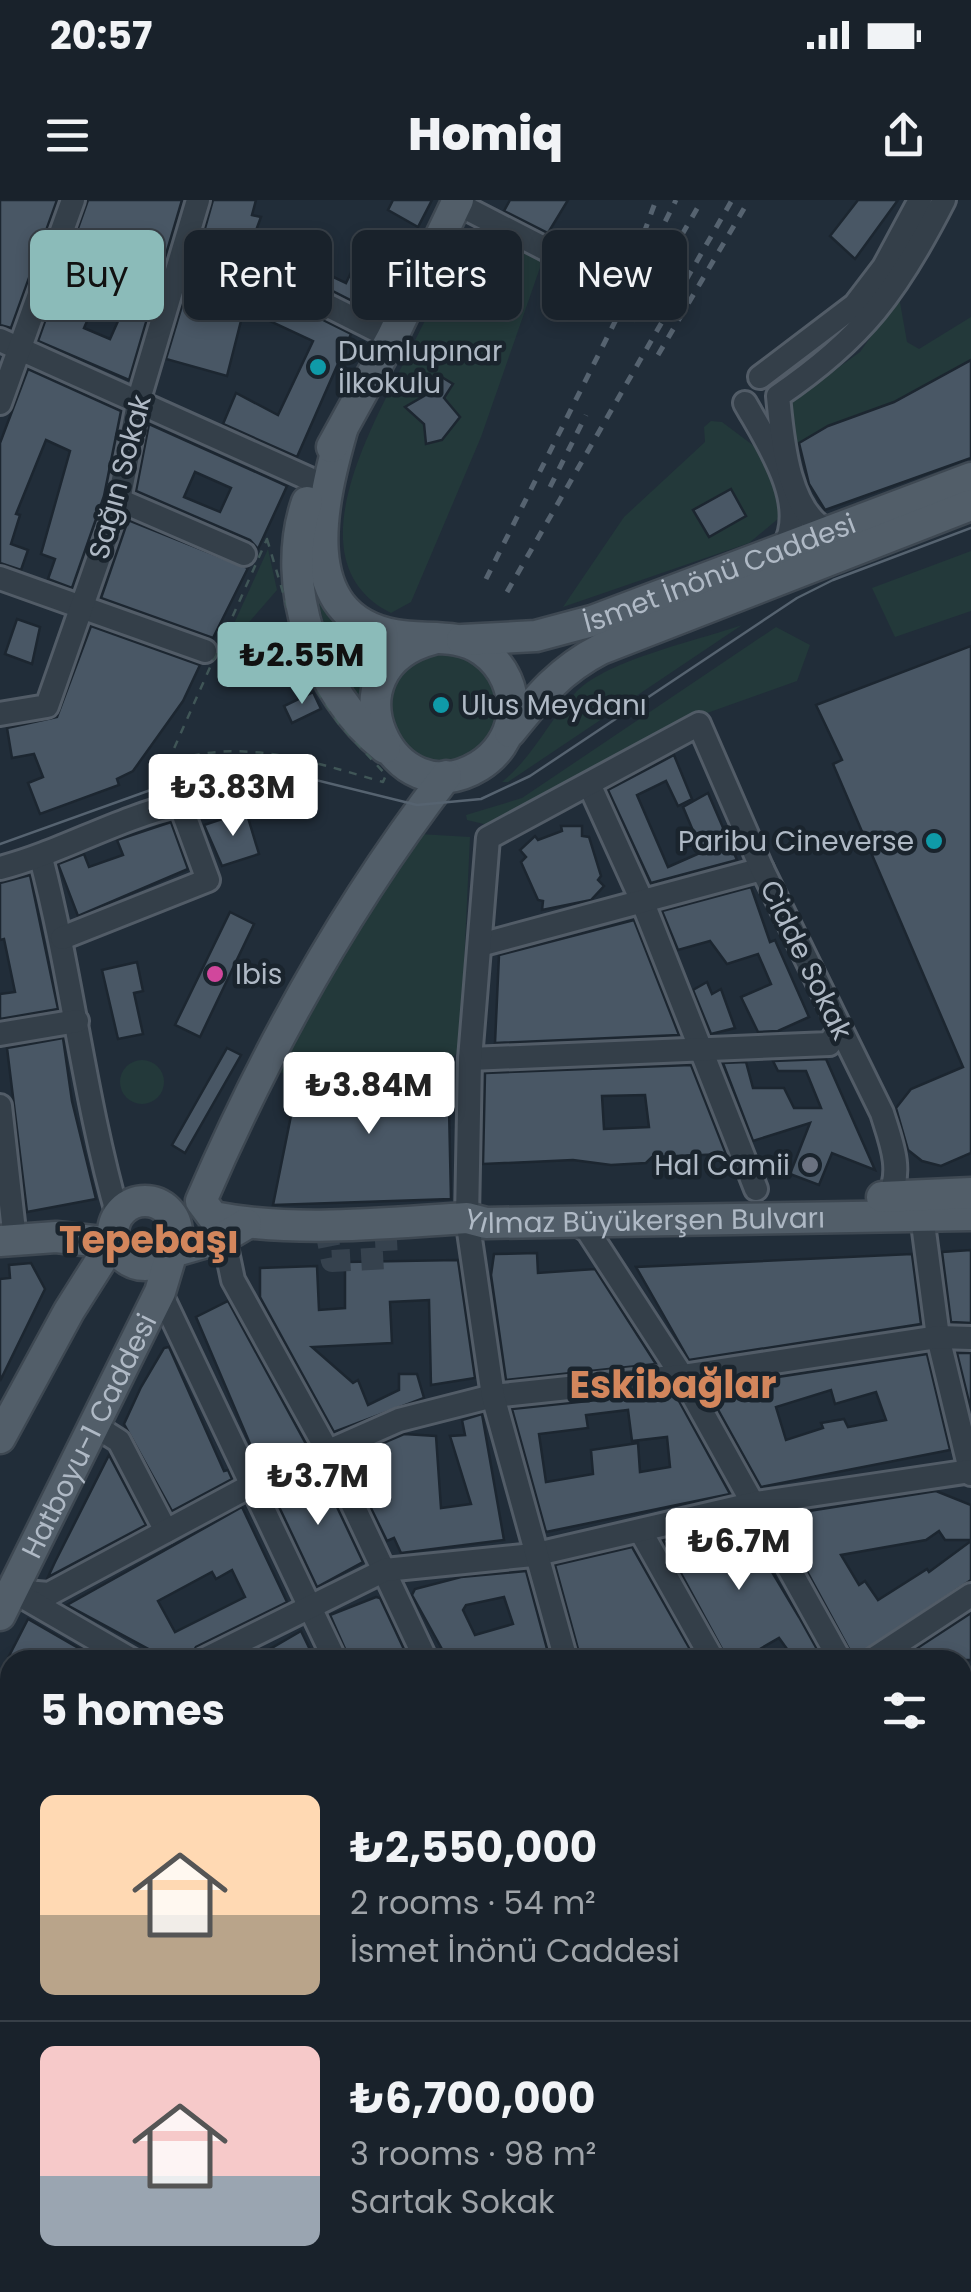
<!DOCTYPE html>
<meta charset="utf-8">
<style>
:root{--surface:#19222b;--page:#222a33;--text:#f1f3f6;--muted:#9fa4a9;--line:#373f47;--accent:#8bbbb9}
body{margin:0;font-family:Poppins,sans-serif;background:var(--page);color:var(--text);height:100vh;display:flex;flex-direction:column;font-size:38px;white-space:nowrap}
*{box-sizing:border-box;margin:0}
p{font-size:32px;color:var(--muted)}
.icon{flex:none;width:55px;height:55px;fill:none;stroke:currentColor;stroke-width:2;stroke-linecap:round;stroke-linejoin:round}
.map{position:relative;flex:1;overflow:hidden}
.sheet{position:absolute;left:0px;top:1450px;width:972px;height:642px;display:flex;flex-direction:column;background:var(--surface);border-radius:30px 30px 0 0;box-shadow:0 5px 15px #0003,0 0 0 2px var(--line)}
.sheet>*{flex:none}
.banner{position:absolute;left:30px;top:30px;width:912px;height:90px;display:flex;gap:20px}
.price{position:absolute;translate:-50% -85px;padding:0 22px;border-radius:10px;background:#fff;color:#222;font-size:32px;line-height:65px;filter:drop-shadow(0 2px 5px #0008)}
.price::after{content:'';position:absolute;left:50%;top:60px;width:30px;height:22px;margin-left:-15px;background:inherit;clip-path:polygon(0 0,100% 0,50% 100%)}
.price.on{background:var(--accent);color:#111}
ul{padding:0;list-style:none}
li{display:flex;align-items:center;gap:30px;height:250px;padding:0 40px}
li+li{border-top:2px solid var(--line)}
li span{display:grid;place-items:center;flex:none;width:280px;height:200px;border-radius:15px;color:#555}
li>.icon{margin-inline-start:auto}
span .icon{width:120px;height:120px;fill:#fffc;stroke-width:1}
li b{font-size:42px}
h2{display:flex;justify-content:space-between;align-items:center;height:120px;padding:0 40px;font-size:42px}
.chip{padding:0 35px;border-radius:15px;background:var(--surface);box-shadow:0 5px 15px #0003,0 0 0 2px var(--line);font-size:35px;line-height:90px}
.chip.on{background:var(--accent);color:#111}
.status{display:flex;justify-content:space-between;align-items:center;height:70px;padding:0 50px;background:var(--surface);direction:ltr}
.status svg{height:28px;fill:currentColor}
header{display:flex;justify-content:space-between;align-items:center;height:130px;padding:0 40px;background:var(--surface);font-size:45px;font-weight:800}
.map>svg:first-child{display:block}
.green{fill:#23393a}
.building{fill:#495765;stroke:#1c2630;stroke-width:2.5;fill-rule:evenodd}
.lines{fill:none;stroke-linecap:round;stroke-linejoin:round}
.minor-tunnel{stroke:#36424e;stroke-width:22;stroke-dasharray:22 11;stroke-linecap:butt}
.minor-casing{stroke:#525c67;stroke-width:28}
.major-casing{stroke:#3e4852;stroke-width:35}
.path{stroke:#405657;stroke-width:2.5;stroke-dasharray:8 8;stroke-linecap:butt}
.minor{stroke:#343f49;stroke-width:22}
.major{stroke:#525e69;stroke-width:30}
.tram{stroke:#566370;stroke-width:2.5}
.rail{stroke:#566370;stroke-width:5;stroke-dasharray:10 10;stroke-linecap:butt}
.culture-dot{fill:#0f9aa8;stroke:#1a242d;stroke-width:4}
.hotel-dot{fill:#d1479c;stroke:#1a242d;stroke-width:4}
.worship-dot{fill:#6b7280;stroke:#1a242d;stroke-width:4}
.labels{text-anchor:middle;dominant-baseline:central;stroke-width:9;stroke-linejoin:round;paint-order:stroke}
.poi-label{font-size:28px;fill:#afb9c5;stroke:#1a242d;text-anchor:start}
.street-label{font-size:28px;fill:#afb9c5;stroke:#1a242d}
.district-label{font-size:38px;font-weight:bold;fill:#d3865c;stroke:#1a242d}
</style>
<div class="status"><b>20:57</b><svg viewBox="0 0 49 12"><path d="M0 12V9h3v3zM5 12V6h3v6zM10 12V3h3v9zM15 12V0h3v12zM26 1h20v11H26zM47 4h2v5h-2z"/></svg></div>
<header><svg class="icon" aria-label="menu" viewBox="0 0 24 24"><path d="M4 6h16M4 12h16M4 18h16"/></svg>Homiq<svg class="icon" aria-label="share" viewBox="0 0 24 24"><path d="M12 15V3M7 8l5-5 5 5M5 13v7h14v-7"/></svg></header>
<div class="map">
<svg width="971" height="2092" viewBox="0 0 971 2092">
<rect width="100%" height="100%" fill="#212d39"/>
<g class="green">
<path d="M476,24L543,59L481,237L411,402L391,413C292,363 371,229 405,160C428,115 451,69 476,24Z"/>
<polygon points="899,97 907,142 919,149 971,117 971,160 885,207 828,226 792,247 786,213 791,202 860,152"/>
<polygon points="711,221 722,222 762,252 783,306 779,318 749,343 563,407 624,317 705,242 704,227"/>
<polygon points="268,349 277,390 224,451 222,450"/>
<polygon points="971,351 971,411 895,437 872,388"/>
<polygon points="322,371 392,443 368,500 357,502 331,452 311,372"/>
<path d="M742,425L508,582H502C534,556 548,521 576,492C609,459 697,441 742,425Z"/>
<polygon points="776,427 810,445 797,481 693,518 488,625 467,620 466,615 522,598"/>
<circle cx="444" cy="508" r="54"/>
<polygon points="419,634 470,637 460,850 448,862 299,876 278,872 353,723"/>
<circle cx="142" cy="882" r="22"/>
</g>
<g class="building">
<polygon points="0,0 57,0 11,128 0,125"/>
<path d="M88,0H182L129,180L38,141ZM99,94L126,103L110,139L84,128Z"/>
<polygon points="213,0 256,0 252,15 261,17 248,52 202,39"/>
<polygon points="393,0 432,0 418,27 388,10"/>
<polygon points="510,0 568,0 548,33 504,11"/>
<polygon points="858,0 898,0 855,59 830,36"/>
<polygon points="357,60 389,77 374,112 321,85 327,74 346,83"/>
<polygon points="193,69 261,89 351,134 297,257 223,224 236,193 278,215 313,141 244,109 227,176 166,159"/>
<polygon points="971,160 971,258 825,310 809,284 799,243 828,226 894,202"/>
<polygon points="28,169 121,211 104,296 72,388 48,379 55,359 41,354 70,251 46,240 16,314 20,315 11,344 28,350 21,370 0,363 0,243"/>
<polygon points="440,176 453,184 444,198 460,217 442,240 426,244 424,224 405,207 429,193"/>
<path d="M149,224L287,286L258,349L250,340L136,291ZM195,272L231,288L220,312L184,297Z"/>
<polygon points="731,289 746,316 709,337 693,310"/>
<polygon points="128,320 248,368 213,438 101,398"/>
<polygon points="17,419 40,427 32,464 5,454"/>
<polygon points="91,426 200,465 183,501 133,571 117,579 119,585 40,614 28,583 43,577 34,554 12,558 7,528 57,517"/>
<polygon points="971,446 971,953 941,966 922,961 908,950 896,908 911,889 963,867 833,564 842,560 816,505"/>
<polygon points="313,492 321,509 292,523 284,506"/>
<polygon points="674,555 692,599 678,606 666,581 637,595 668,667 702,652 683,607 708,593 737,660 651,683 608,590"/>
<polygon points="246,611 259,654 222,666 204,625"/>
<polygon points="171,622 188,669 78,716 58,664 84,654 89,667 123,655 117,640"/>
<polygon points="561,626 582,626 582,636 589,637 601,676 598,680 604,686 591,700 542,710 543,701 538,700 521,662 526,657 520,650 535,636 538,640 562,631"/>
<polygon points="30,675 58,809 0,819 0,794 15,792 4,739 0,740 0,683"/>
<polygon points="751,687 770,742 775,740 809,817 778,831 758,832 741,797 771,784 758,754 727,764 710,741 678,750 662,711"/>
<polygon points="230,712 254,724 200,837 175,825"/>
<polygon points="634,720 679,835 495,843 499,755"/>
<polygon points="137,762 143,791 134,793 143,834 118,839 102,770"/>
<polygon points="707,782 712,794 721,789 735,828 711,834 693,790"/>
<polygon points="63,838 72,901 96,999 27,1012 7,848"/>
<polygon points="227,848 241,855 185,953 172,945"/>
<polygon points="826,859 875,970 832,953 819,985 790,974 810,923 753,941 723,863 746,862 753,888 784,888 794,908 821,908 806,871 778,871 773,861"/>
<polygon points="448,862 451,999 273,1005 299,876"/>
<path d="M691,865L726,954L652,957L646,963L611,965L573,960L483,964L485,873ZM645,895L649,927L604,929L602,896Z"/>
<polygon points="971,1050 971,1123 951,1122 942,1052"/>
<polygon points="537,1053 538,1073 595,1069 656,1164 506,1180 491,1075 494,1054"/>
<polygon points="912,1054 921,1124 689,1160 636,1067"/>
<polygon points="458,1060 475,1178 431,1185 429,1100 390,1102 392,1143 312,1147 353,1183 358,1180 368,1205 399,1190 399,1174 417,1174 424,1198 334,1232 260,1097 260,1068 317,1066 319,1110 345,1108 345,1062"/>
<polygon points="31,1063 45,1089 0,1181 0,1079 10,1078 9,1065"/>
<polygon points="228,1101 306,1244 259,1265 196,1117"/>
<polygon points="169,1147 224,1271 228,1270 232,1279 172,1311 124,1224 141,1187 164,1148"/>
<polygon points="957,1153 971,1153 971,1210"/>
<path d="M927,1154L950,1250L761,1287L706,1188ZM831,1190L835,1204L876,1192L886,1220L848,1227L844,1219L821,1223L823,1228L786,1240L776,1207Z"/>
<path d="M674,1192L730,1294L546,1332L512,1209ZM628,1210L632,1241L667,1237L670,1267L640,1272L638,1243L591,1250L593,1274L546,1282L539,1234L588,1228L586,1215Z"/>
<polygon points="482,1214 504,1340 401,1353 394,1338 387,1341 351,1267 367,1250 404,1234 436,1236 441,1308 471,1304 450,1236 465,1235 462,1220"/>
<polygon points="109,1255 146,1325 48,1377 55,1362"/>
<polygon points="320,1271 363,1362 317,1387 272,1292"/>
<polygon points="936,1291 971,1305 971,1340 945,1340 939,1331 926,1340 841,1355 859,1385 865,1381 878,1400 927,1369 929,1372 971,1341 971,1380 854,1458 777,1316"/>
<path d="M242,1307L287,1402L196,1447L188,1460L156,1453L67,1405ZM232,1370L245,1397L175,1432L158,1401L212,1372L216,1379Z"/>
<polygon points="742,1322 799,1417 823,1460 795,1460 779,1438 753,1453 759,1460 728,1460 663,1340"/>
<polygon points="632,1347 696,1460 581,1460 555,1365"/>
<path d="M526,1371L550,1460H448L412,1395L415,1389L461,1377ZM504,1397L513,1424L475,1435L463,1410L466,1405Z"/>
<polygon points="376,1397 380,1398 409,1460 350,1460 330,1415"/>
<polygon points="971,1413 971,1460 899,1460"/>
<polygon points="28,1419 73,1445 100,1460 7,1460"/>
<polygon points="301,1431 315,1460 251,1460"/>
</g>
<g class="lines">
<polyline class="minor-tunnel" points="325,1025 332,1061 387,1058 385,1023"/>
<g class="minor-casing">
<g id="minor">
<polyline points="456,3 563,58"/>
<polyline points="185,50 257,70 392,138"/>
<polyline points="0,140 314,281"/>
<polyline points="760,177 855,105 884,67 920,0"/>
<polyline points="0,203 73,0"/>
<path d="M745,203C767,242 809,303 784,347"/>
<polyline points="119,300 244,354"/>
<path d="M828,331C787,311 782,236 778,196C863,138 897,92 944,0"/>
<polyline points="0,378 205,451"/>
<polyline points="0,514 47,506 119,300 139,199 198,0"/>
<polyline points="589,584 643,703 756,989"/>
<path d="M41,658C72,776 84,898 118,1016"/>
<path d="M0,668C62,652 117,618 180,604L208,680L62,738"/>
<polyline points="480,745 762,669"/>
<polyline points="0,834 77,821"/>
<polyline points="470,859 829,844 839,830"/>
<polyline points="0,906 15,1040"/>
<polyline points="922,1016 938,1137 971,1274"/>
<polyline points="575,1022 588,1031 682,1176 840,1460"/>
<polyline points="224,1037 233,1080 327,1250 426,1460"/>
<polyline points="160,1092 335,1460"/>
<polyline points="94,1225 119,1241 166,1331"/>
<polyline points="641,1332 713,1460"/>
<polyline points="13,1391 49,1394 254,1284 399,1220 493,1196 682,1176 938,1137 971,1138"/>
<polyline points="18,1394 132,1460"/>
<polyline points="203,1460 385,1370 533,1355 756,1303 971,1271"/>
<path d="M566,1460L493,1196L467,1018L470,859L488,638L699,524L762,669L882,913C890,939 904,972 888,997"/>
<polyline points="872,1460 971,1395"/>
<polyline points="0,1500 10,1505"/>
<polyline points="962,1552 971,1546"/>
<polyline points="962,1659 971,1675 962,1679"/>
<polyline points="0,1725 10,1728"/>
<polyline points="0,1806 10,1812"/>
<polyline points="0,1854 10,1834"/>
<polyline points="962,1878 971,1882"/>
<polyline points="962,1925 971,1917"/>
<polyline points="962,1967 971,1972"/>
<polyline points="0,1983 10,1991"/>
<polyline points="962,2011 971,1998"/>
<polyline points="135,2082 149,2092"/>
<polyline points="368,2082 385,2092"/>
<polyline points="471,2082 483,2092"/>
<polyline points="697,2082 715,2092"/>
<polyline points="843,2082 854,2092"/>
<polyline points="0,2091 10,2078"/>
<polyline points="102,2092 108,2082"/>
<polyline points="184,2092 190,2082"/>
<polyline points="411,2092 419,2082"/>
<polyline points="625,2092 632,2082"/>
<polyline points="778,2092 786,2082"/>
<polyline points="912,2092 918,2082"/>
</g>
</g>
<g class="major-casing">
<g id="major">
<path d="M342,230C323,298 292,416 395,435C425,441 457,432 483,451C504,466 515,491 512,517C509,537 497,555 479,566C392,620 321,468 433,439"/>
<polyline points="332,247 392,138 458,0"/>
<path d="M307,302C278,386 317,494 385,548"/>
<path id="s1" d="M462,440L536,436L592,421L971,278"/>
<path d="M510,532C538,497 560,470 601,449L971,305"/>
<path id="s2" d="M446,576C346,706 266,850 201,1001L213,1017C295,1033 384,1023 467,1018L486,1023L971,1015"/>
<polyline points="882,997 971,993"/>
<circle cx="145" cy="1033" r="32"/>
<polyline points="0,1041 56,1037 112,1043 69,1111 0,1238"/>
<path id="s3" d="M0,1415L160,1092L172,1052L224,1037L246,1024"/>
</g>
</g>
<path class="path" d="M267,339L305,466L320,495L339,524L386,575L383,582C309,561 244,537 168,562Z"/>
<use href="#minor" class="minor"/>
<use href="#major" class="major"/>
<polyline class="tram" points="0,644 223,564 247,563 417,605 481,599 530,576 797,398 833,380 971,328"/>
<g class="rail">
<polyline points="637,52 656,0"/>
<polyline points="632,121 702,0"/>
<polyline points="658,155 749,0"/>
<polyline points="550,287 586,215"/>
<polyline points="486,379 676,0"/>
<polyline points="507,392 732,0"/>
</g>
</g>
<g class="culture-dot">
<circle cx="318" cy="167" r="10"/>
<circle cx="441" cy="505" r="10"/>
<circle cx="934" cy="641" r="10"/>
</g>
<circle class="hotel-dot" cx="215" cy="774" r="10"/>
<circle class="worship-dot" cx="810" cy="965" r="10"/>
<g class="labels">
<g class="poi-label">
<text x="338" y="151">Dumlupınar<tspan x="338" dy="32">İlkokulu</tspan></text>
<text x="461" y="505">Ulus Meydanı</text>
<text x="914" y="641" text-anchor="end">Paribu Cineverse</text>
<text x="235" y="774">Ibis</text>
<text x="790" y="965" text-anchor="end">Hal Camii</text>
</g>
<g class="street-label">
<text transform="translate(120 277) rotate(-75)">Sağın Sokak</text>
<text stroke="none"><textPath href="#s1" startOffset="268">İsmet İnönü Caddesi</textPath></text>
<text transform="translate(806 760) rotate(64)">Cidde Sokak</text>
<text stroke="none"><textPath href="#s2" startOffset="945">Yılmaz Büyükerşen Bulvarı</textPath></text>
<text stroke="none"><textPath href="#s3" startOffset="200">Hatboyu-1 Caddesi</textPath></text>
</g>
<g class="district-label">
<text x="149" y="1039">Tepebaşı</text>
<text x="673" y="1184">Eskibağlar</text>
</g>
</g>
</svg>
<b class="price on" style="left:302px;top:507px">₺2.55M</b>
<b class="price" style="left:233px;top:639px">₺3.83M</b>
<b class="price" style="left:369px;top:937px">₺3.84M</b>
<b class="price" style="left:318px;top:1328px">₺3.7M</b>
<b class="price" style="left:739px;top:1393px">₺6.7M</b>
<div class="banner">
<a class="chip on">Buy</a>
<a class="chip">Rent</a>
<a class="chip">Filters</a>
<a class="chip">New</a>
</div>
<section class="sheet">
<h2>5 homes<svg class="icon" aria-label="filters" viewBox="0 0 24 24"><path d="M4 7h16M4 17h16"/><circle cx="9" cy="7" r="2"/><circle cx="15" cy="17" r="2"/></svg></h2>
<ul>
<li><span style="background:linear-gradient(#ffd9b3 60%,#b9a48a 0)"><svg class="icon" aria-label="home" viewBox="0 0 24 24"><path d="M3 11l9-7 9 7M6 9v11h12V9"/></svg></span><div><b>₺2,550,000</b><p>2 rooms · 54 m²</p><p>İsmet İnönü Caddesi</p></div></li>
<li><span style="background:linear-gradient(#f6c9c9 65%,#9aa5b1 0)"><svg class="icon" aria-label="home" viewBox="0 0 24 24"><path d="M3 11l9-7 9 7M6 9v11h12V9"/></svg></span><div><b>₺6,700,000</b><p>3 rooms · 98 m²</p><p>Sartak Sokak</p></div></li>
</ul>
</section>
</div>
